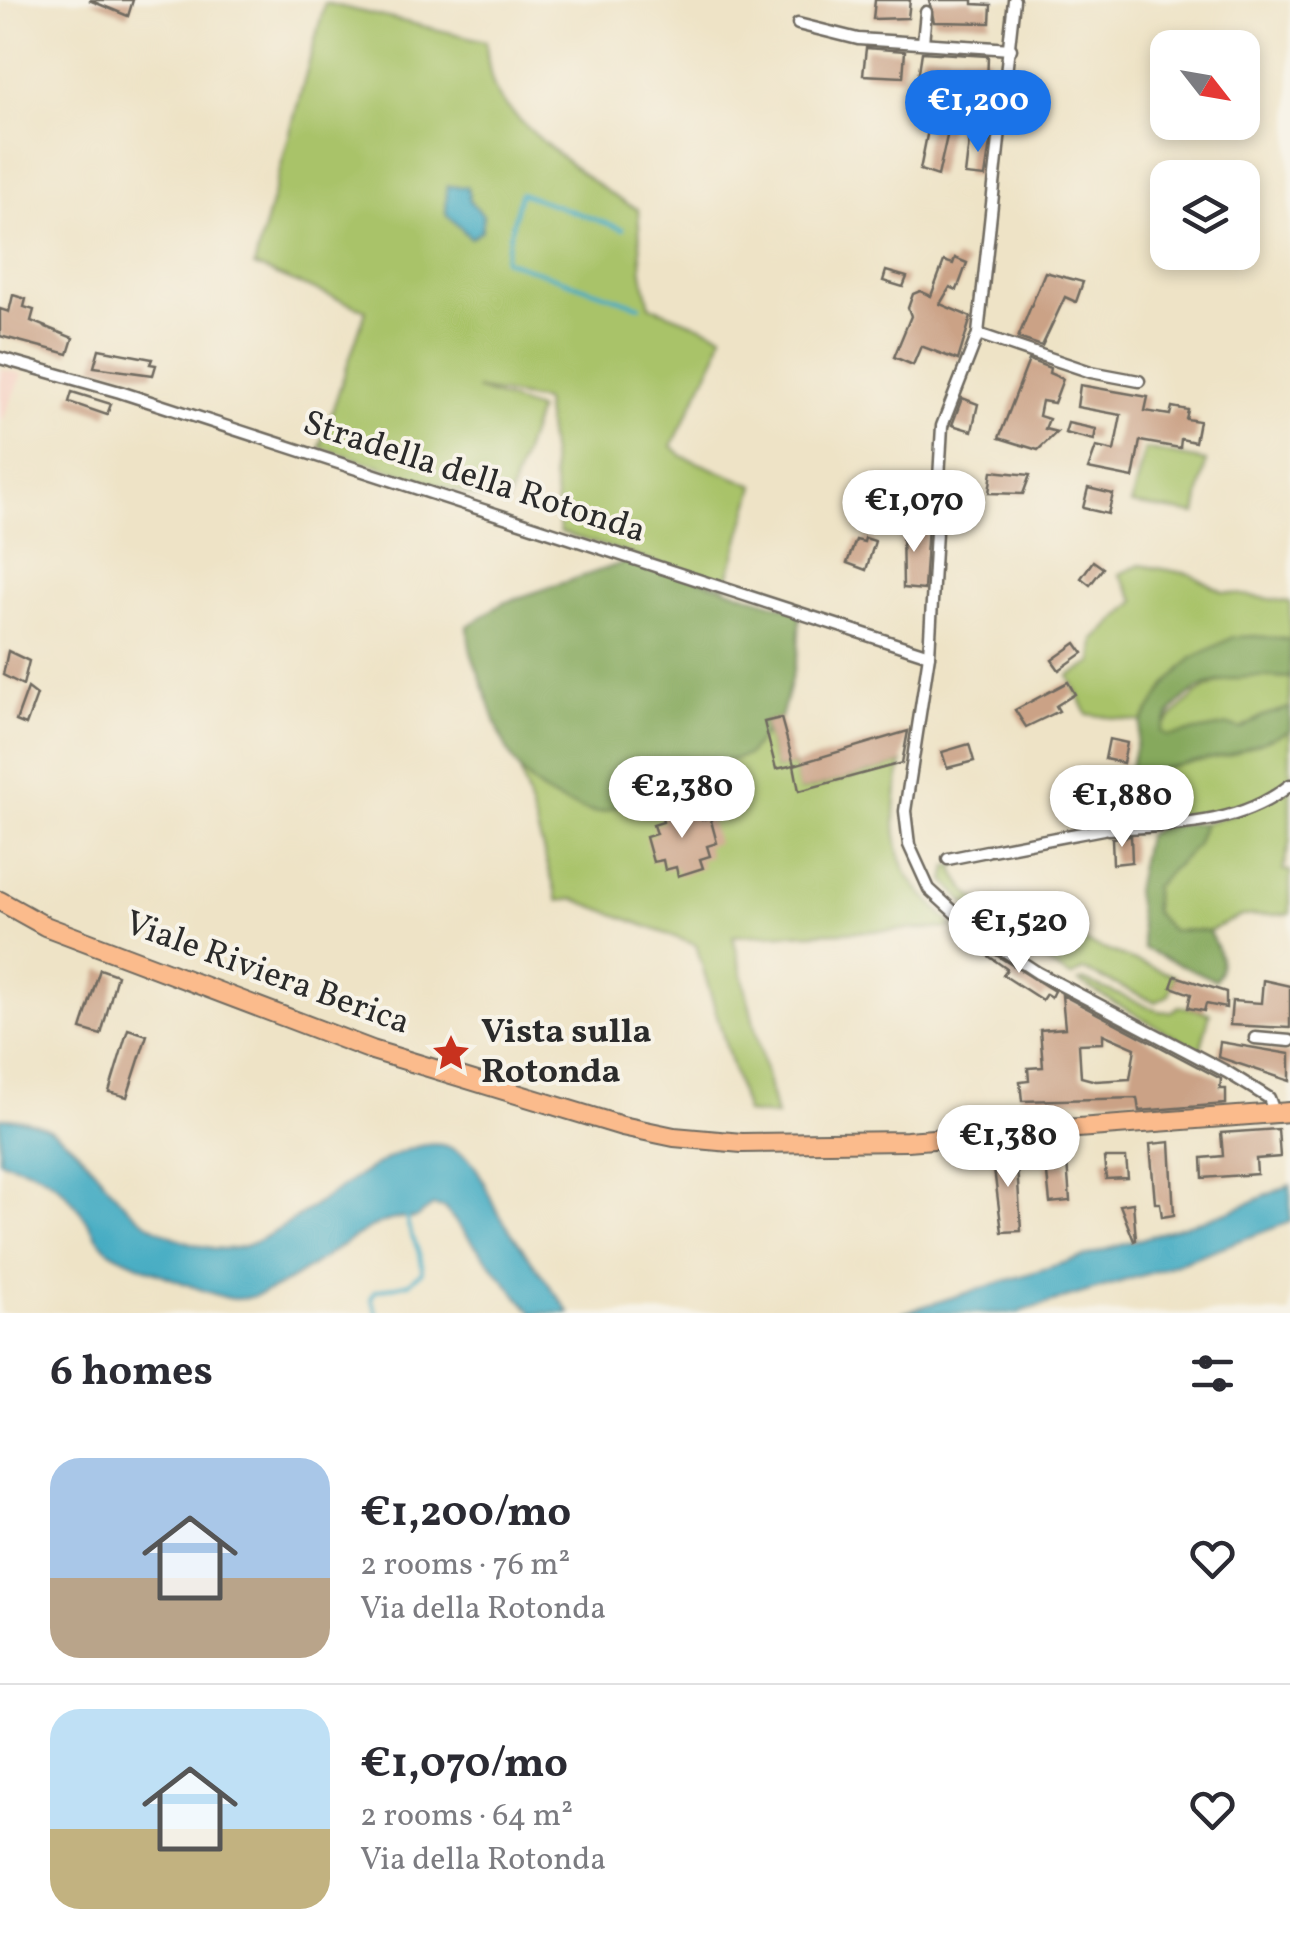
<!DOCTYPE html>
<meta charset="utf-8">
<style>
:root{--surface:#fff;--page:#f7f7f7;--text:#2b2b33;--muted:#7c7c81;--line:#e1e1e2;--accent:#1a73e8}
body{margin:0;font-family:Vollkorn,serif;background:var(--page);color:var(--text);height:100vh;display:flex;flex-direction:column;font-size:38px;white-space:nowrap}
*{box-sizing:border-box;margin:0}
p{font-size:32px;color:var(--muted)}
.icon{flex:none;width:55px;height:55px;fill:none;stroke:currentColor;stroke-width:2;stroke-linecap:round;stroke-linejoin:round}
.map{position:relative;height:1313px;overflow:hidden}
.sheet{display:flex;flex-direction:column;background:var(--surface);flex:1}
.sheet>*{flex:none}
.needle{width:65px;rotate:121deg}
.fabs{position:absolute;left:1150px;top:30px;display:grid;gap:20px}
.fabs a{display:grid;place-items:center;width:110px;height:110px;border-radius:20px;background:var(--surface);box-shadow:0 5px 15px #0003;font-size:50px}
.price{position:absolute;translate:-50% -85px;padding:0 22px;border-radius:35px;background:#fff;color:#222;font-size:32px;line-height:65px;filter:drop-shadow(0 2px 5px #0008)}
.price::after{content:'';position:absolute;left:50%;top:60px;width:30px;height:22px;margin-left:-15px;background:inherit;clip-path:polygon(0 0,100% 0,50% 100%)}
.price.active{background:var(--accent);color:#fff}
ul{padding:0;list-style:none}
li{display:flex;align-items:center;gap:30px;height:250px;padding:0 50px}
li+li{border-top:2px solid var(--line)}
li span{display:grid;place-items:center;flex:none;width:280px;height:200px;border-radius:30px;color:#555}
li>.icon{margin-inline-start:auto}
span .icon{width:120px;height:120px;fill:#fffc;stroke-width:1}
li b{font-size:42px}
h2{display:flex;justify-content:space-between;align-items:center;height:120px;padding:0 50px;font-size:42px}
.map>svg:first-child{display:block}
.built{fill:#f6d2c4}
.green{fill:#a9c369;stroke:#6a774a;stroke-width:2.5}
.forest{fill:#86a95d;stroke:#586a44;stroke-width:2.5}
.water{fill:#44acc3;stroke:#386c77;stroke-width:2.5}
.lines{fill:none;stroke-linecap:round;stroke-linejoin:round}
.stream{stroke:#44acc3;stroke-width:4}
.building{fill:#cba286;fill-rule:evenodd}
.street-casing{stroke:#6f6b61;stroke-width:15}
.primary-casing{stroke:#6f6b61;stroke-width:22}
.street{stroke:#fff;stroke-width:10}
.primary{stroke:#fbbb8c;stroke-width:18}
.labels{text-anchor:middle;dominant-baseline:central;stroke-width:8;stroke-linejoin:round;paint-order:stroke}
.street-label{font-size:35px;fill:#2b2b2b;stroke:#f7f3e8}
.poi-label{font-size:35px;font-weight:bold;fill:#2b2b2b;stroke:#f7f3e8;text-anchor:start}
</style>
<div class="map">
<svg width="1290" height="1313" viewBox="0 0 1290 1313">
<rect width="100%" height="100%" fill="#f7f3e8"/>
<filter id="ink" filterUnits="userSpaceOnUse"><feTurbulence type="fractalNoise" baseFrequency=".01" numOctaves="2"/><feDisplacementMap in="SourceGraphic" scale="20" xChannelSelector="R" yChannelSelector="G"/><feConvolveMatrix kernelMatrix="1 2 1 2 8 2 1 2 1" color-interpolation-filters="sRGB"/></filter>
<filter id="wash" filterUnits="userSpaceOnUse"><feTurbulence type="fractalNoise" baseFrequency=".0048" numOctaves="4" result="noise"/><feDisplacementMap in="SourceGraphic" scale="40" xChannelSelector="R" yChannelSelector="G"/><feGaussianBlur stdDeviation="2.25" result="paint"/><feColorMatrix in="noise" values="0 0 0 0 0 0 0 0 0 0 0 0 0 0 0 0 0 1.4 0 .05"/><feComposite in="paint" operator="in"/></filter>
<g filter="url(#wash)">
<rect width="100%" height="100%" fill="#eee3c6"/>
<polygon class="built" points="0,369 22,374 3,420 0,418"/>
<g class="green">
<path d="M325,3L486,41C487,58 489,80 498,95C518,125 604,195 638,209L642,272L650,306L722,334L717,354L672,446L682,456L755,486L726,585L560,532L544,401L476,389L538,410L506,507L320,447L366,310L254,266Z"/>
<polygon points="1145,449 1206,461 1196,514 1131,504"/>
<path d="M1140,565L1190,574L1223,592L1290,602V640C1221,627 1178,667 1142,722L1087,714L1069,676L1093,663L1095,640L1136,601L1119,574Z"/>
<path d="M1242,674L1290,678V782C1242,822 1178,819 1119,823L1122,789L1137,746C1182,719 1179,691 1242,674Z"/>
<path d="M766,731L776,769L794,765L800,791L902,763C894,797 890,840 907,873C918,894 940,909 954,928L733,936L776,1116L746,1113L696,945L574,899L558,901L519,767L525,776L640,792L672,766L700,769Z"/>
<polygon points="1290,785 1290,840 1283,870 1290,871 1290,914 1241,916 1209,931 1171,930 1154,913 1154,887 1204,823 1229,816"/>
<path d="M958,864L953,867C966,911 1018,915 1057,927L1056,931L1175,976L1169,995L1156,1002L1083,970L1071,977L989,929L945,881L948,866Z"/>
<polygon points="1083,980 1159,1011 1171,1012 1179,1006 1210,1013 1200,1051 1079,982"/>
</g>
<g class="forest">
<path d="M634,559L800,612L798,653L781,718L764,722L766,731L748,755L700,769L672,766C647,781 630,806 601,812C591,814 581,808 571,805C511,785 501,737 483,685C474,658 469,657 468,626L503,603Z"/>
<path d="M1255,636L1290,640V678C1239,674 1183,676 1161,732L1169,736L1229,725L1241,729L1262,716L1290,708V731L1229,755L1128,775L1142,722L1167,684L1191,659L1233,637Z"/>
<path d="M1204,823L1196,846L1154,887V912L1171,930L1209,931C1216,948 1228,963 1215,980L1144,949L1135,891L1146,836L1160,826Z"/>
</g>
<g class="water">
<polygon points="447,186 467,187 470,201 483,215 482,230 471,238 446,214"/>
<path d="M0,1118C62,1116 88,1164 125,1205C147,1229 202,1254 236,1248C294,1238 398,1122 451,1148C457,1151 466,1156 470,1160C484,1175 488,1197 499,1214C521,1248 546,1280 570,1313H532L444,1208L433,1206L414,1219C365,1207 296,1298 235,1299C220,1299 121,1260 107,1249C98,1242 92,1228 85,1218C60,1181 44,1171 0,1161Z"/>
<polygon points="1290,1185 1290,1222 1160,1270 1016,1313 902,1313 1231,1211"/>
</g>
<g class="lines">
<g class="stream">
<polyline points="623,229 520,193 504,260 640,306"/>
<path d="M377,1313L371,1299L375,1291L409,1283L422,1272C423,1251 409,1237 406,1217"/>
</g>
</g>
<g id="blocks">
<g class="building">
<polygon points="89,0 133,0 128,16"/>
<polygon points="875,0 910,0 908,18 873,19"/>
<polygon points="929,0 973,0 973,4 991,5 990,23 934,22"/>
<polygon points="866,48 905,51 903,77 863,75"/>
<polygon points="922,52 988,56 987,85 918,78"/>
<polygon points="930,120 950,123 938,176 920,170"/>
<polygon points="970,133 991,136 985,177 965,175"/>
<polygon points="955,258 967,263 957,290 950,287 940,304 971,317 958,360 921,346 913,365 894,357 911,316 908,308 913,294 920,291 931,296 944,261 953,264"/>
<polygon points="886,271 907,277 903,287 883,281"/>
<polygon points="1045,272 1083,282 1076,302 1065,297 1042,346 1018,338"/>
<polygon points="13,295 26,299 24,307 34,310 31,321 73,338 68,354 0,336 0,309 9,312"/>
<polygon points="99,349 152,359 150,364 156,365 153,375 94,367"/>
<polygon points="1029,360 1050,368 1049,373 1063,379 1054,403 1042,401 1039,416 1049,419 1045,429 1057,432 1038,450 999,438"/>
<polygon points="1080,385 1148,397 1145,411 1170,415 1172,407 1188,410 1186,419 1199,421 1195,442 1181,439 1180,448 1140,441 1133,478 1088,469 1096,447 1114,451 1121,415 1077,407"/>
<polygon points="72,392 111,404 107,415 69,402"/>
<polygon points="962,398 978,404 972,431 952,425"/>
<polygon points="1068,423 1096,429 1094,440 1065,433"/>
<polygon points="992,471 1030,475 1023,494 989,493"/>
<polygon points="1088,488 1113,494 1108,514 1083,508"/>
<polygon points="902,522 928,524 924,590 903,588"/>
<polygon points="865,538 875,541 866,570 847,563 856,540 864,542"/>
<polygon points="1093,561 1103,568 1090,585 1081,578"/>
<polygon points="1076,643 1083,653 1059,670 1052,660"/>
<polygon points="8,651 29,661 23,685 3,675"/>
<polygon points="1068,682 1075,694 1056,706 1059,711 1026,727 1015,710"/>
<polygon points="28,688 37,695 26,725 16,721"/>
<polygon points="781,718 794,765 776,769 764,722"/>
<polygon points="908,731 902,763 799,791 794,765"/>
<polygon points="1109,739 1127,743 1123,763 1105,759"/>
<polygon points="969,744 974,761 947,768 942,752"/>
<polygon points="685,806 687,814 698,811 702,820 710,817 717,843 707,846 710,856 700,859 703,868 678,876 676,867 665,870 663,860 653,862 646,837 656,834 653,825 663,822 661,813"/>
<polygon points="1131,836 1132,862 1113,864 1112,838"/>
<polygon points="972,940 1054,991 1051,997 1046,994 1042,1000 1003,975 1007,969 970,943"/>
<polygon points="100,969 117,975 101,1035 81,1029"/>
<polygon points="1175,976 1226,992 1226,1008 1206,1004 1204,1011 1188,1008 1191,994 1171,987"/>
<polygon points="1263,980 1290,986 1290,1028 1230,1025 1232,1001 1261,1003"/>
<path d="M1062,995L1221,1079L1220,1089H1226V1104L1139,1111L1137,1098L1022,1101L1020,1082L1029,1081L1028,1068L1043,1067L1040,1030L1065,1028ZM1103,1034L1135,1048L1130,1079L1096,1081L1081,1077L1079,1044L1103,1043Z"/>
<polygon points="128,1029 147,1035 127,1097 109,1092"/>
<polygon points="1220,1042 1290,1054 1290,1081 1218,1057"/>
<polygon points="1278,1129 1280,1157 1256,1159 1257,1174 1203,1178 1202,1158 1223,1156 1221,1133"/>
<polygon points="1170,1142 1174,1215 1162,1217 1160,1203 1155,1203 1150,1144"/>
<polygon points="1016,1150 1021,1231 1002,1232 992,1153"/>
<polygon points="1104,1158 1126,1158 1128,1178 1106,1179"/>
<polygon points="1067,1162 1070,1201 1050,1203 1046,1164"/>
<polygon points="1133,1203 1136,1240 1134,1241 1120,1205"/>
</g>
</g>
</g>
<g filter="url(#ink)">
<use href="#blocks" fill-opacity="0" stroke="#6f6b61" stroke-width="2.5"/>
<g class="lines">
<g class="street-casing">
<g id="street">
<polyline points="1014,0 978,334 942,426 929,655 905,811 909,845 929,889 976,932 1038,973 1227,1072 1269,1098 1275,1114"/>
<polyline points="798,24 858,39 1011,49"/>
<polyline points="923,42 926,12"/>
<polyline points="978,334 1091,372 1139,381"/>
<polyline points="0,358 120,392 929,655"/>
<path d="M1108,829C1172,825 1238,827 1290,785"/>
<polyline points="992,850 1103,829"/>
<polyline points="948,859 987,851"/>
<polyline points="1255,1038 1290,1041"/>
</g>
</g>
<g class="primary-casing">
<polyline id="primary" points="0,901 45,926 372,1050 622,1126 674,1137 742,1143 907,1141 1290,1112"/>
</g>
<use href="#street" class="street"/>
<use href="#primary" class="primary"/>
</g>
</g>
<defs>
<g id="sight-bare" transform="scale(3)"><path d="M0-6L1.8-2.2L6-1.7L2.9 1.2L3.7 5.4L0 3.3L-3.7 5.4L-2.9 1.2L-6-1.7L-1.8-2.2Z" fill="#c8321e" stroke="#f7f3e8" stroke-width="2.5" paint-order="stroke"/></g>
</defs>
<g fill-rule="evenodd">
<use href="#sight-bare" x="451" y="1053"/>
</g>
<g class="labels">
<g class="street-label">
<text transform="translate(474 478) rotate(18)">Stradella della Rotonda</text>
<text transform="translate(267 974) rotate(20)">Viale Riviera Berica</text>
</g>
<g class="poi-label">
<text x="481" y="1033">Vista sulla<tspan x="481" dy="40">Rotonda</tspan></text>
</g>
</g>
</svg>
<div class="fabs">
<a><svg class="needle" viewBox="-14 -14 28 28"><path d="M0-13l5 13h-10z" fill="#e53935"/><path d="M0 13l5-13h-10z" fill="#7c7c81"/></svg></a>
<a><svg class="icon" aria-label="layers" viewBox="0 0 24 24"><path d="M12 4l9 5-9 5-9-5zM3 14l9 5 9-5"/></svg></a>
</div>
<b class="price active" style="left:978px;top:155px">€1,200</b>
<b class="price" style="left:914px;top:555px">€1,070</b>
<b class="price" style="left:682px;top:841px">€2,380</b>
<b class="price" style="left:1122px;top:850px">€1,880</b>
<b class="price" style="left:1019px;top:976px">€1,520</b>
<b class="price" style="left:1008px;top:1190px">€1,380</b>
</div>
<section class="sheet">
<h2>6 homes<svg class="icon" aria-label="filters" viewBox="0 0 24 24"><path d="M4 7h16M4 17h16"/><circle cx="9" cy="7" r="2"/><circle cx="15" cy="17" r="2"/></svg></h2>
<ul>
<li><span style="background:linear-gradient(#a9c7e8 60%,#b9a48a 0)"><svg class="icon" aria-label="home" viewBox="0 0 24 24"><path d="M3 11l9-7 9 7M6 9v11h12V9"/></svg></span><div><b>€1,200/mo</b><p>2 rooms · 76 m²</p><p>Via della Rotonda</p></div><svg class="icon" aria-label="heart" viewBox="0 0 24 24"><path d="M12 20l-8-8c-3-5 5-10 8-4 3-6 11-1 8 4z"/></svg></li>
<li><span style="background:linear-gradient(#bfe0f5 60%,#c2b280 0)"><svg class="icon" aria-label="home" viewBox="0 0 24 24"><path d="M3 11l9-7 9 7M6 9v11h12V9"/></svg></span><div><b>€1,070/mo</b><p>2 rooms · 64 m²</p><p>Via della Rotonda</p></div><svg class="icon" aria-label="heart" viewBox="0 0 24 24"><path d="M12 20l-8-8c-3-5 5-10 8-4 3-6 11-1 8 4z"/></svg></li>
</ul>
</section>
